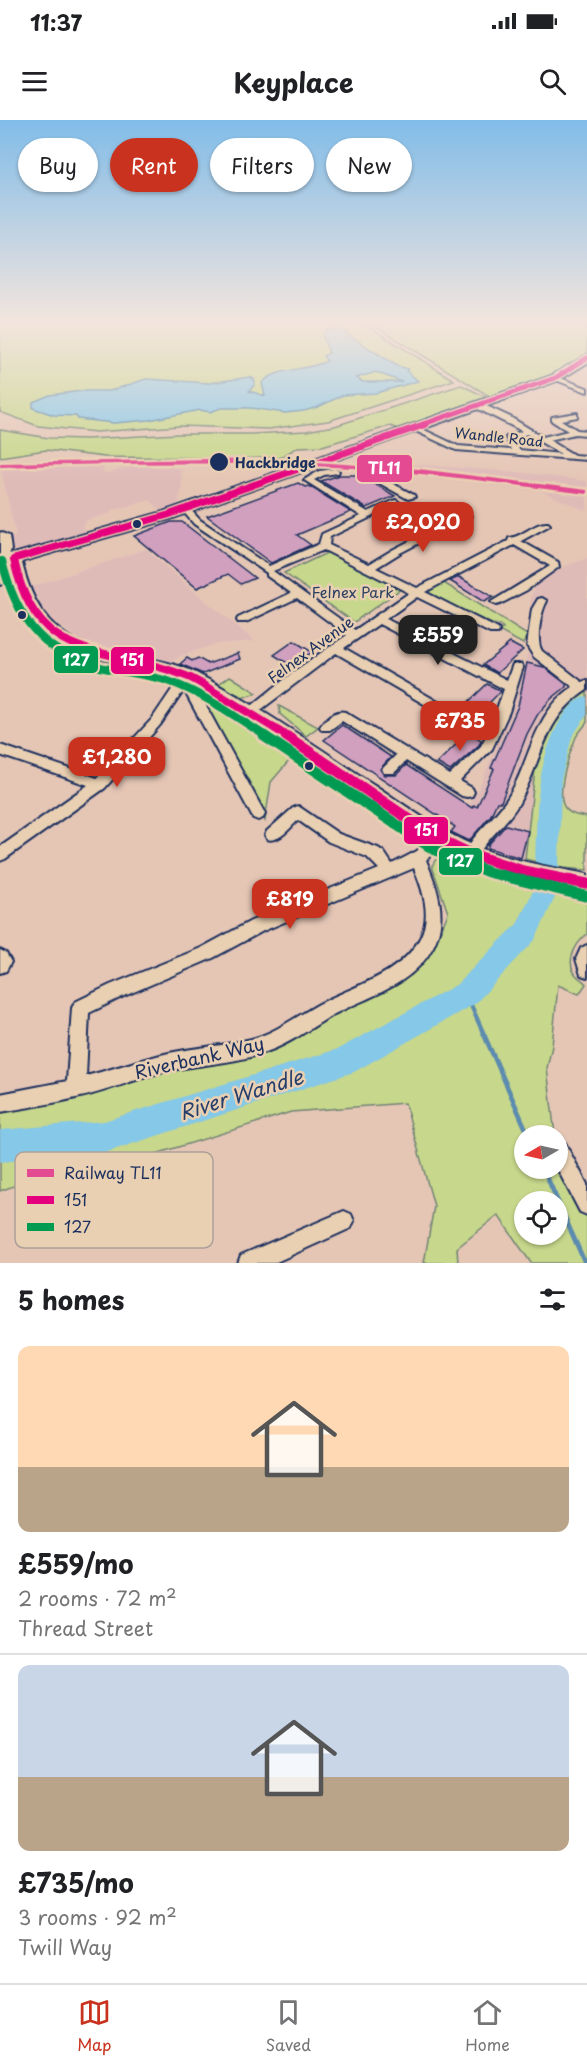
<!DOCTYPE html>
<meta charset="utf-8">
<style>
:root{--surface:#fff;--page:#f2f2f2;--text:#202124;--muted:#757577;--line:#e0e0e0;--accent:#c8321e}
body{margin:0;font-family:"Playpen Sans",sans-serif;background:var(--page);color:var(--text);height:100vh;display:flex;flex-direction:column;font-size:22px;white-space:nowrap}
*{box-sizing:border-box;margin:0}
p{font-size:20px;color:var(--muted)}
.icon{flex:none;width:33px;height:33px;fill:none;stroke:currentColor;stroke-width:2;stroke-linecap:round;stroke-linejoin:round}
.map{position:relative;height:1143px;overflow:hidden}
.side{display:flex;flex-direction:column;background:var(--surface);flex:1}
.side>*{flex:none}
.guide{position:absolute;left:18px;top:18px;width:552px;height:54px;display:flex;gap:12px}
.needle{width:39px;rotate:261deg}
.controls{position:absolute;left:514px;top:1005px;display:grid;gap:12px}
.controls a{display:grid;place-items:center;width:54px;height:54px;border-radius:50%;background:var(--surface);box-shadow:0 2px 4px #0004;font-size:30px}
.price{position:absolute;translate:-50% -51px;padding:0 14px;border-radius:12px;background:var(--accent);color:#fff;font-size:20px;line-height:39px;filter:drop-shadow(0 2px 3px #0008)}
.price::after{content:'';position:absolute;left:50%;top:36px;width:18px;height:14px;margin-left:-9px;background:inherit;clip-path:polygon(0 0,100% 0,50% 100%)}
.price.active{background:#222;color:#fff}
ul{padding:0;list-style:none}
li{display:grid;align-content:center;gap:12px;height:318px;padding:0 18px}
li+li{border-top:2px solid var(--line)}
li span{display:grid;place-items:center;height:186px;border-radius:12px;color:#555}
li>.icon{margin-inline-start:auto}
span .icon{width:108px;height:108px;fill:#fffc;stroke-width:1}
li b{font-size:26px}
h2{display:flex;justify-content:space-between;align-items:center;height:72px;padding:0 18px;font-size:26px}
.pill{padding:0 21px;border-radius:27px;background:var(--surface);box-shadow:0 2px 4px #0004;font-size:21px;line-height:54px}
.pill.active{background:var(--accent);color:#fff}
.status{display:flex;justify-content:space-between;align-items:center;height:42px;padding:0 30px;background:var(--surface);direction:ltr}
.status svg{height:16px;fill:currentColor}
header{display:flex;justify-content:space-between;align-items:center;height:78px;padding:0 18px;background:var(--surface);font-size:27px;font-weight:700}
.dock{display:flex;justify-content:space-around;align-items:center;height:84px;border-top:2px solid var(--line);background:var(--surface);font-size:16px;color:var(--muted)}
.dock a{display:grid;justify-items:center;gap:3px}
.dock .active{color:var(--accent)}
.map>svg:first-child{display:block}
.built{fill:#dfbbb8}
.green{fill:#c7d78b;stroke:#718374;stroke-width:1.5;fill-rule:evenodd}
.water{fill:#86c8e7;stroke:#5b8bb0;stroke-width:1.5;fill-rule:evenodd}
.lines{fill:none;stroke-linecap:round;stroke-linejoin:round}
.stream{stroke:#5b8bb0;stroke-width:4.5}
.river{fill:#86c8e7;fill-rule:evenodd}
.building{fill:#d1a0bf;stroke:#1b2f5e;stroke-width:1.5}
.street-casing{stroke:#1b2f5e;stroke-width:4}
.secondary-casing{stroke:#1b2f5e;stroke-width:4}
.primary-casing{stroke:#1b2f5e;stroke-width:4}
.street{fill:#ead0b2;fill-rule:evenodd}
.secondary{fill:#ead0b2;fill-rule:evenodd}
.primary{fill:#ead0b2;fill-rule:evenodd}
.bus-1-far3-casing{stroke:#ead0b2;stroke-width:8}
.bus-1-far2-casing{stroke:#ead0b2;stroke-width:10}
.bus-1-far1-casing{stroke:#ead0b2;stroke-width:13}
.bus-1-casing{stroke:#ead0b2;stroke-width:16}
.bus-2-far1-casing{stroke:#ead0b2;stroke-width:13}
.bus-2-casing{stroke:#ead0b2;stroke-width:16}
.bus-1-far3{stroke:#e5007d;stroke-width:5}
.bus-1-far2{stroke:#e5007d;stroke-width:7}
.bus-1-far1{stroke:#e5007d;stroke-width:8}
.bus-1{stroke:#e5007d;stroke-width:11}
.bus-2-far1{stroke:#039a52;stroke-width:8}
.bus-2{stroke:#039a52;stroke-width:11}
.rail-1-casing{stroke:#ead0b2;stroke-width:5}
.rail-1{fill:#e34a92;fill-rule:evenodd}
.stop-dot{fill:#1b2f5e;stroke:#ead0b2;stroke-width:2}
.labels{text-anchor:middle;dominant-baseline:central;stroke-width:5;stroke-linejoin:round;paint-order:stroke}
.far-street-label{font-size:14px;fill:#1b2f5e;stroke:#ead0b2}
.far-stop-label{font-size:14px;font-weight:bold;fill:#1b2f5e;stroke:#ead0b2;text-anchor:start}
.park-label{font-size:15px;fill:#2c4062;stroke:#ead0b2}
.street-label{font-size:15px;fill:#1b2f5e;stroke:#ead0b2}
.near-street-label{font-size:18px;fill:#1b2f5e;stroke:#ead0b2}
.near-water-label{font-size:20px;font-style:italic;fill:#263e6c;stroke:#ead0b2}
.key{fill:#ead0b2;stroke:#aca099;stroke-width:1.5}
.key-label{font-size:16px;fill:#1b2f5e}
.line-badge{stroke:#ead0b2;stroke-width:2}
.badge-label{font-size:16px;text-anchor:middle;font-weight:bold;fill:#fff}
</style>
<div class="status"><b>11:37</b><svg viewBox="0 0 49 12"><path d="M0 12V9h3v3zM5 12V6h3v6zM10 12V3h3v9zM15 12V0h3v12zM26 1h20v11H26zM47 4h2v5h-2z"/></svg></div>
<header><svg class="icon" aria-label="menu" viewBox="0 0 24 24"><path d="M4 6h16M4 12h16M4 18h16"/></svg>Keyplace<svg class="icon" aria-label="search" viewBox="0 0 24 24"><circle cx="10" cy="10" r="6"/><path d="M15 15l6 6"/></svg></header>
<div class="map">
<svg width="587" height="1143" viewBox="0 0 587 1143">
<rect width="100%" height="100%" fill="#e5c6b5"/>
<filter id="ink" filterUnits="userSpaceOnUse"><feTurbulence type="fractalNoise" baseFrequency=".0167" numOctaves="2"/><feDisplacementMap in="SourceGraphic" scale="12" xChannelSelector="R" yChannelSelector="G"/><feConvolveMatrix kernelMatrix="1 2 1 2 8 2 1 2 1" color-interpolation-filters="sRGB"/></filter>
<g filter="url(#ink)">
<g class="built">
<polygon points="159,336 304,339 290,346 228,347 227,350 209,350 209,346 191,344 116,343 114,337"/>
<polygon points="357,340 517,352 587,361 587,391 541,371 415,356 340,350"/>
<polygon points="104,345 102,352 108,353 130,347 172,347 181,350 182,368 178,384 163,393 150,380 111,391 112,393 87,400 82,406 90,415 13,431 7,420 16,415 1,350"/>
<polygon points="146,429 207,482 255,521 216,524 181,536 171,542 99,525 82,521 55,503 44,490 31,467"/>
<polygon points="587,438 587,564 538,622 525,739 521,740 449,711 466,691 480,666 517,576 529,528 531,476 540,456"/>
</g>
<g class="green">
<polygon points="0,200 358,200 454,260 328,301 269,309 180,306 96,312 38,306 0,292"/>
<polygon points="365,200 587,200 587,236 549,256 489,276"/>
<polygon points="461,265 486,277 398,309 390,306 322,326 298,327 279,338 105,337 46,330 0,337 0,310 49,318 87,319 178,314 252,314 306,311 335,306"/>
<polygon points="331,431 402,468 354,502 284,453"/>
<polygon points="444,463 527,515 523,524 497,510 503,509 500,505 492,504 425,472"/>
<polygon points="230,556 257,573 244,577 216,566"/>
<path d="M587,564C587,572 587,596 587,602C584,607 579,612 576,617C570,631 554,677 566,689C571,695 580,696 587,697V750L563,748L525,739L538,622L550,594Z"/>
<polygon points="214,581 295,634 271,662 265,701 201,585"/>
<polygon points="279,586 318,607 306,616 280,594"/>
<path d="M444,735H451L483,751L518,763L587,776V814C575,824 563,844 579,858C582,860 584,861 586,864L579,874L558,865L552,926L547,948L555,1015L525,1016V1048H558L587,1085V1143H531L498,1095L457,1128L458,1143H424L434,1086L405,983L291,992L20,1076L19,1064L0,1071V988L218,937L411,850L440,813L448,793L432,746L436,739ZM525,1082H558V1114H525Z"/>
</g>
<path class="water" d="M339,209L397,246L408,249L406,251L418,261L376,273L343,275L318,287L304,291L285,293L251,288H221L210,292L200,290L149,300L114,303L78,299L76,296L54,295L33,288V282L50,275L82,271H110L146,259L209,263L250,257L254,259L255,264L249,271L265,276L262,263C276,247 308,251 327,241L323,236L329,233L323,217L327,210ZM376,252L402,262H363L356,258Z"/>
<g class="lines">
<g class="stream">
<polyline points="466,874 529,1016"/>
<polyline points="543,1048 558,1082"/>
<polyline points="558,1082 585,1143"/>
</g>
<g class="river">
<path d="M587,576V595L572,617L561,660L559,748L556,755L547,758L538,755L535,748C537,698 534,646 560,601C566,591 575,579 587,576Z"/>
<polygon points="545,762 554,765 557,773 535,820 476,883 354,952 104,1033 0,1042 0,1010 104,1001 338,929 456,865 517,804 536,765"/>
</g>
</g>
<g class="building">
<polygon points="340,355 359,355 395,376 366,388 321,361"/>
<polygon points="298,363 305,367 309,366 351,392 297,415 311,425 271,443 207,396"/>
<polygon points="171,402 182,402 255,458 241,464 228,454 197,468 134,416"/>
<polygon points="459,457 493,477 484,482 450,461"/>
<polygon points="294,521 312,532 292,546 274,535"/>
<polygon points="510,523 523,530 497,553 483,545"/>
<polygon points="238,533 240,539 203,554 180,544 187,538 192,541 198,538 208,544"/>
<polygon points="527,543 544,547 566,564 566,567 551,579 538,594 527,614 501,682 497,682 491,695 469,721 451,712 455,707 324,620 342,605 391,637 380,649 384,655 396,655 406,645 472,688 474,685 477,687 494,649 491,648 518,586"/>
<polygon points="487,564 501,571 473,599 459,591"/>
<polygon points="469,612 481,620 479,625 450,651 437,643"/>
<polygon points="506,705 528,711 521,738 488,728 488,725"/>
</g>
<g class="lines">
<g class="street-casing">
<g id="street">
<polygon points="555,256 587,268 587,272 553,259 552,258"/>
<path d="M474,283H480L510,297L543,317L568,311L552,301V297L577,293V297L561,300L577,310L587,311V315L575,314L549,320L574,335L587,336V340L456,330L409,308L416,306L458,326L511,330L506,317L522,311L474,287ZM527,314L561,334L519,330L515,318Z"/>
<path d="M335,349L339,351L338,353L324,355L314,360L368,392L393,381L396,380L400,383L330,417L329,425L369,444L394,429L463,394H469L471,396L400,433L376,448L417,468L508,421L509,418C523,417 534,402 548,403L550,405L521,421L558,442L559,447L527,470L500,484L496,485L491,482L550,446L514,425L425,472L498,509L499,511L498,513H490L417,477L386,499L507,560L513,544H521L523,547L509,592L492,629L460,661L472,668L474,672L472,676L467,677L462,676L406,641L394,653H384L382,649L396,635L342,601L330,610H322L320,607C325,599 336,589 345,592L450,655L481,626L486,616L462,606L336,533L254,595L250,596L244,592L296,550L347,515L297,478L246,502H238L237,500L238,498L291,473L267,456V453L194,404L181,389L185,386L188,387L200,400L269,446L319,424L322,414L361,396L304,360L319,351ZM324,430L409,473L355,510L273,451ZM379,504L504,569L490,608L470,600L344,528Z"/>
<polygon points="373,353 414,375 415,377 408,379 370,358 369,356"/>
<polygon points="0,412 9,416 11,430 6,440 0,440"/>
<polygon points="16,452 20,453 20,457 0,465 0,458"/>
<path d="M542,478L547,481C541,491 535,521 542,531L582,562L587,560V570C542,599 543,640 519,683C507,704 488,717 476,738L471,740L466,738L464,734C475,711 496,698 509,676C531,639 534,592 573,567L534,537L527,526L532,489L538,479Z"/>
<polygon points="187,552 193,556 189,562 196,568 263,690 265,694 263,698 258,700 253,698 184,570 160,605 105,668 5,739 0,741 0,727 88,665 0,635 0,625 97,658 152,599 183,553"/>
<path d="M298,686L339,714L378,728L384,732L392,744L417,731L432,714L437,712L442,714L444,718L437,729L426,740C438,769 448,798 433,827C412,867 365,877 329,897C308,910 289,924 266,932C234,944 200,944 167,951C136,958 107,972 76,978C51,984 25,988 0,992V974L67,961L72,888L75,882L110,865L201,828L251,801L379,749L367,737L329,722L298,700C290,708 279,723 267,719L265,715L267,711L293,688ZM414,748C423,770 432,796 420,818C401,855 353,866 319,884C297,896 278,911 255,918C227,926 198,927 169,933C141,939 114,949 86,956L89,893L122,877L213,838L263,811Z"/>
<polygon points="587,825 587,857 581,855 576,839 581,828"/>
<polygon points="0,830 6,833 11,842 6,851 0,853"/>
<polygon points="558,1020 565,1023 587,1064 587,1095 580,1092 557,1048"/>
<polygon points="344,1091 351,1094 354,1101 351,1108 274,1143 238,1143 241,1135"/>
</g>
</g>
<g class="secondary-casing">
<path id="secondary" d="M14,435L21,439C28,469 39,497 66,515C98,537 159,534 196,553C259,586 317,627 376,666C409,688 441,712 477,727C512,741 550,747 587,754V774L523,761L463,741L429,724L263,610L181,560L69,531C45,517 22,494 12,467C9,459 8,448 7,439Z"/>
</g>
<g class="primary-casing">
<polygon id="primary" points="587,235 587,243 559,260 173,398 20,442 0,442 0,432 14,434 163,392 551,256"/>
</g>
<use href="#street" class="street"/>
<use href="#secondary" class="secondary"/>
<use href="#primary" class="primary"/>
<g class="bus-1-far3-casing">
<polyline id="bus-1-far3" points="421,305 555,258 587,238"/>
</g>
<g class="bus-1-far2-casing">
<polyline id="bus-1-far2" points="14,439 168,395 426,304"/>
</g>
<g class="bus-1-far1-casing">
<path id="bus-1-far1" d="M14,440C37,548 105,523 186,556C197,560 207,568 218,574C241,588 265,602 288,617"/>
</g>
<g class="bus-1-casing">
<polyline id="bus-1" points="286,616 437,718 471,734 523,751 587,764"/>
</g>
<g class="bus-2-far1-casing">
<path id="bus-2-far1" d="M2,441C15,495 40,532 96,546C120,552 144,554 168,561C203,573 236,597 267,617"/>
</g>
<g class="bus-2-casing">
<polyline id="bus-2" points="264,616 433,729 488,752 585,776"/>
</g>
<use href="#bus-1-far3" class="bus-1-far3"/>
<use href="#bus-1-far2" class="bus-1-far2"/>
<use href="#bus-1-far1" class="bus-1-far1"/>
<use href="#bus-1" class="bus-1"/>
<use href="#bus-2-far1" class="bus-2-far1"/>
<use href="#bus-2" class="bus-2"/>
<g class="rail-1-casing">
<path id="rail-1" d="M210,339L315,342L419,349L587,370V374C514,365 442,355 369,349C247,341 123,343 0,347V343Z"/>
</g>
<use href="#rail-1" class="rail-1"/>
</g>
</g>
<linearGradient id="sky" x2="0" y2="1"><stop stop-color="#81bce8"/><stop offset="0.56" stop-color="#f3e5de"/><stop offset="1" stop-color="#f3e5de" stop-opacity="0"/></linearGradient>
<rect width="587" height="360" fill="url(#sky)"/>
<g class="stop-dot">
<circle cx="219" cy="342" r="10"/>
<circle cx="137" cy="404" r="5"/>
<circle cx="22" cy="495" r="5"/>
<circle cx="309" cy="646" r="5"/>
</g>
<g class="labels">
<g class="far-street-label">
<text transform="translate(499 317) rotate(6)">Wandle Road</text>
</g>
<g class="far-stop-label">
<text x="235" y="342">Hackbridge</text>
</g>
<g class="park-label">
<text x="353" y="471">Felnex Park</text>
</g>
<g class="street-label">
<text transform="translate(310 529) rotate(-36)">Felnex Avenue</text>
</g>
<g class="near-street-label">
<text transform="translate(199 937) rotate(-13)">Riverbank Way</text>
</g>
<g class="near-water-label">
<text transform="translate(241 974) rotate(-17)">River Wandle</text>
</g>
</g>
<rect x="15" y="1032" width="198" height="96" rx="9" class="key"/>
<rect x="27" y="1049" width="27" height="8" fill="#e34a92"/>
<rect x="27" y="1076" width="27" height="8" fill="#e5007d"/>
<rect x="27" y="1103" width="27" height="8" fill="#039a52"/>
<g class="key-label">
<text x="64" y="1059">Railway TL11</text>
<text x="64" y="1086">151</text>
<text x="64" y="1113">127</text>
</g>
<g class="line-badge">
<rect x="356" y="334" width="57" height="29" rx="6" fill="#e34a92"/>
<rect x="53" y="525" width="46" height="29" rx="6" fill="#039a52"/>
<rect x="110" y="526" width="45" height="29" rx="6" fill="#e5007d"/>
<rect x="403" y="696" width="46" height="29" rx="6" fill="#e5007d"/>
<rect x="438" y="727" width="45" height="29" rx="6" fill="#039a52"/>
</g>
<g class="badge-label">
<text x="384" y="354">TL11</text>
<text x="76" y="546">127</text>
<text x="132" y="546">151</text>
<text x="426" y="716">151</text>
<text x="460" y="747">127</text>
</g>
</svg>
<div class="controls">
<a><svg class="needle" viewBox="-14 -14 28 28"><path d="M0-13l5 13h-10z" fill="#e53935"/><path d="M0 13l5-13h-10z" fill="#757577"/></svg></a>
<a><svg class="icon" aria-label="locate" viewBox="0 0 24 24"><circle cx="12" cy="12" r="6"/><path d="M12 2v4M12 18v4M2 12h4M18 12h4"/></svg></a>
</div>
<b class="price" style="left:423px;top:433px">£2,020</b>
<b class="price active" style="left:438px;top:546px">£559</b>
<b class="price" style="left:460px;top:632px">£735</b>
<b class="price" style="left:117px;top:668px">£1,280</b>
<b class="price" style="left:290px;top:810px">£819</b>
<div class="guide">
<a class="pill">Buy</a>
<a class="pill active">Rent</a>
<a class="pill">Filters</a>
<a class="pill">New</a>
</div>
</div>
<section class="side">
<h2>5 homes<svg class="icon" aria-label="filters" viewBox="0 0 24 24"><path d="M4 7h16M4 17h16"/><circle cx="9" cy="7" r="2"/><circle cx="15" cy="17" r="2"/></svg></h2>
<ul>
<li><span style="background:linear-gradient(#ffd9b3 65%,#b9a48a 0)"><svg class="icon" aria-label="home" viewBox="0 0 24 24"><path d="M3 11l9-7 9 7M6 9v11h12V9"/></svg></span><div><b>£559/mo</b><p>2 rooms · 72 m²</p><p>Thread Street</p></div></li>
<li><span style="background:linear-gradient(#c9d6e8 60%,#b9a48a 0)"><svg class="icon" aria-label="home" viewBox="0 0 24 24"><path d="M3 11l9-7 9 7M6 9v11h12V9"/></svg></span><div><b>£735/mo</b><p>3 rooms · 92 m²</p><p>Twill Way</p></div></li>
</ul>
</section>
<nav class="dock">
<a class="active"><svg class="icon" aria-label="map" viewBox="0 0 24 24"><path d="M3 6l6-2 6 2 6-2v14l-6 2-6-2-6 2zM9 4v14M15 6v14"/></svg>Map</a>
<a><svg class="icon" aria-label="saved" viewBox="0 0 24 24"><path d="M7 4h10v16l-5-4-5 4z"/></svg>Saved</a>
<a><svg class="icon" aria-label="home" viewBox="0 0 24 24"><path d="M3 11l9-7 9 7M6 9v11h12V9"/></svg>Home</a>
</nav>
